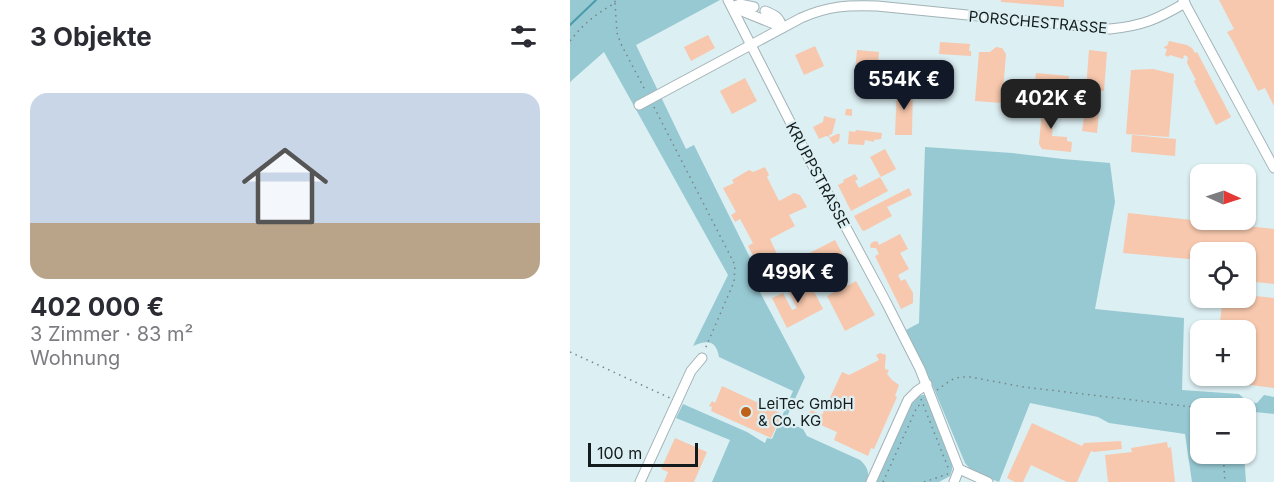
<!DOCTYPE html>
<html lang="de">
<meta charset="utf-8">
<style>
:root{--surface:#fff;--page:#f7f7f7;--text:#2b2b33;--muted:#7c7c81;--accent:#111827}
body{margin:0;font-family:Inter,sans-serif;background:var(--page);color:var(--text);height:100vh;display:flex;flex-direction:column;font-size:22px;white-space:nowrap}
*{box-sizing:border-box;margin:0}
p{font-size:20px;color:var(--muted)}
.icon{flex:none;width:33px;height:33px;fill:none;stroke:currentColor;stroke-width:2;stroke-linecap:round;stroke-linejoin:round}
.map{position:relative;flex:1;overflow:hidden}
.drawer{display:flex;flex-direction:column;background:var(--surface);width:570px}
.drawer>*{flex:none}
.needle{width:39px;rotate:93deg}
.controls{position:absolute;left:620px;top:164px;display:grid;gap:12px}
.controls a{display:grid;place-items:center;width:66px;height:66px;border-radius:12px;background:var(--surface);box-shadow:0 2px 4px #0004;font-size:30px}
.scale{position:absolute;left:18px;bottom:15px;width:110px;box-sizing:border-box;padding-left:6px;border:3px solid #141b1c;border-top:0;font-size:16px;line-height:21px;white-space:nowrap;color:#141b1c;-webkit-text-stroke:4px #dceff3;paint-order:stroke}
.price{position:absolute;translate:-50% -51px;padding:0 14px;border-radius:12px;background:var(--accent);color:#fff;font-size:20px;line-height:39px;filter:drop-shadow(0 2px 3px #0008)}
.price::after{content:'';position:absolute;left:50%;top:36px;width:18px;height:14px;margin-left:-9px;background:inherit;clip-path:polygon(0 0,100% 0,50% 100%)}
.price.current{background:#222;color:#fff}
ul{padding:0;list-style:none}
li{display:grid;align-content:center;gap:12px;height:318px;padding:0 30px}
li span{display:grid;place-items:center;height:186px;border-radius:18px;color:#555}
li>.icon{margin-inline-start:auto}
span .icon{width:108px;height:108px;fill:#fffc;stroke-width:1}
li b{font-size:26px}
h2{display:flex;justify-content:space-between;align-items:center;height:72px;padding:0 30px;font-size:26px}
main{display:flex;flex:1;min-height:0}
.map>svg:first-child{display:block}
.green{fill:#97c9d3}
.lines{fill:none;stroke-linecap:round;stroke-linejoin:round}
.stream{stroke:#4b9bab;stroke-width:2}
.building{fill:#f7c8ad}
.minor-casing{stroke:#a2b3b7;stroke-width:11}
.path{stroke:#788487;stroke-width:1.5;stroke-dasharray:1.5 4.5;stroke-linecap:butt}
.minor{stroke:#fff;stroke-width:9}
.poi-dot{fill:#bf6118;stroke:#dceff3;stroke-width:2}
.labels{text-anchor:middle;dominant-baseline:central;stroke-width:4.5;stroke-linejoin:round;paint-order:stroke}
.street-label{font-size:15px;fill:#141b1c;stroke:#dceff3}
.poi-label{font-size:15px;fill:#141b1c;stroke:#dceff3;text-anchor:start}
</style>
<main>
<section class="drawer">
<h2>3 Objekte<svg class="icon" aria-label="filters" viewBox="0 0 24 24"><path d="M4 7h16M4 17h16"/><circle cx="9" cy="7" r="2"/><circle cx="15" cy="17" r="2"/></svg></h2>
<ul>
<li><span style="background:linear-gradient(#c9d6e8 70%,#b9a48a 0)"><svg class="icon" aria-label="home" viewBox="0 0 24 24"><path d="M3 11l9-7 9 7M6 9v11h12V9"/></svg></span><div><b>402 000 €</b><p>3 Zimmer · 83 m²</p><p>Wohnung</p></div></li>
</ul>
</section>
<div class="map">
<svg width="704" height="482" viewBox="0 0 704 482">
<rect width="100%" height="100%" fill="#dceff3"/>
<g class="green">
<path d="M0,0H150L66,45L116,149L124,145L189,276L183,279L235,377L215,421L233,429L237,436L290,460C297,466 300,473 297,482H142L160,440L106,418L113,404L177,432L195,443L197,438L202,439L223,391L149,357C146,340 137,340 123,346L158,275L34,52L0,82Z"/>
<polygon points="355,147 442,153 493,159 540,163 545,202 525,309 614,318 612,390 669,394 678,402 687,403 694,395 704,397 704,414 675,411 675,408 630,408 630,453 674,453 676,482 622,482 615,434 539,423 528,417 460,403 429,482 403,472 395,463 364,389 336,330 349,323"/>
<polygon points="352,395 357,395 382,463 382,470 380,476 369,482 305,482 343,400 347,397"/>
</g>
<g class="lines">
<polyline class="stream" points="0,25 26,0"/>
</g>
<g class="building">
<polygon points="431,0 494,0 494,7 431,2"/>
<polygon points="649,0 704,0 704,106 695,88 688,91 663,42 657,32 664,29"/>
<polygon points="138,35 145,48 121,61 114,47"/>
<polygon points="599,41 617,45 622,48 625,53 627,52 661,117 646,125 624,81 626,80 617,63 618,57 614,55 613,59 600,55 598,57 595,55 597,49 594,48 595,46 597,46"/>
<polygon points="370,42 400,44 399,51 401,51 401,56 369,54"/>
<polygon points="245,46 254,66 234,75 225,55"/>
<polygon points="426,47 432,48 436,54 432,103 405,101 409,52 420,52"/>
<polygon points="287,50 309,52 307,74 285,72"/>
<polygon points="519,50 537,52 534,91 516,90"/>
<polygon points="583,69 604,74 599,137 556,134 561,70"/>
<polygon points="466,73 499,76 498,92 464,90"/>
<polygon points="175,78 187,101 162,114 150,91"/>
<polygon points="327,86 343,86 342,135 325,135"/>
<polygon points="473,99 485,100 482,136 497,137 497,141 502,142 501,152 472,149 469,144"/>
<polygon points="276,109 282,109 282,116 275,115"/>
<polygon points="515,111 529,112 527,133 512,131"/>
<polygon points="254,116 266,119 262,134 259,135 260,137 256,136 249,139 243,127 253,122"/>
<polygon points="286,130 312,133 311,139 304,140 304,142 295,140 294,145 278,144 279,131 285,132"/>
<polygon points="267,134 270,134 269,141 263,144 259,138"/>
<polygon points="562,135 606,139 605,156 561,152"/>
<polygon points="315,149 326,169 311,177 300,157"/>
<polygon points="195,167 199,175 197,177 209,201 224,193 230,195 237,207 219,215 225,226 200,239 207,254 202,257 205,262 191,270 178,246 183,243 170,219 165,222 161,215 166,212 153,188 164,183 162,180 179,170 183,172"/>
<polygon points="285,174 288,179 285,181 289,188 310,177 318,191 281,211 268,185 274,182 273,180"/>
<polygon points="339,188 342,195 317,207 322,216 294,231 292,230 284,216"/>
<polygon points="558,213 704,229 704,284 675,281 675,252 630,252 630,260 553,253"/>
<polygon points="330,234 338,249 330,253 339,269 328,275 331,281 335,279 343,293 343,303 331,309 305,256 309,254 306,248 301,248 300,246 301,243 305,241 308,242 309,245"/>
<polygon points="265,240 273,255 238,273 237,271 225,277 218,264"/>
<polygon points="238,280 253,309 217,328 202,298 213,293 222,310 227,308 218,291"/>
<polygon points="286,281 305,315 275,331 257,296 266,291 265,289 275,283 277,286"/>
<polygon points="675,295 704,298 704,388 633,379 633,375 675,375 675,330 649,330 653,297 675,297"/>
<polygon points="310,353 316,355 315,365 315,369 319,370 317,374 322,380 329,385 325,396 327,397 304,449 301,448 298,456 264,440 267,432 237,419 241,410 252,415 272,372 279,375 309,360 306,355"/>
<polygon points="152,386 212,414 201,438 141,411 142,407 139,406 142,401 145,403"/>
<polygon points="462,423 512,446 514,443 551,441 552,449 524,452 521,451 507,482 497,482 461,465 453,482 445,482 437,478"/>
<polygon points="105,438 137,452 124,482 94,482 98,472 91,469"/>
<polygon points="597,442 598,448 601,447 605,482 538,482 535,455 562,452 561,448"/>
</g>
<g class="lines">
<g class="minor-casing">
<g id="minor">
<polyline points="158,0 236,153 316,302 350,369 389,469 384,482"/>
<polyline points="613,0 704,168"/>
<path d="M184,7L170,4L162,7L204,24L212,28C210,17 205,15 195,11"/>
<path d="M69,105L231,18C258,6 277,5 307,6L540,29C572,26 588,19 615,3"/>
<polyline points="389,469 418,482"/>
<polyline points="70,482 121,371 132,358"/>
<polyline points="301,482 338,400 347,391 357,384"/>
</g>
</g>
<g class="path">
<polyline points="45,3 47,33 51,44 76,92"/>
<path d="M0,41C13,24 26,14 45,3V0"/>
<polyline points="84,107 165,265 164,282 135,349"/>
<polyline points="0,352 100,398"/>
<polyline points="367,390 381,380 390,377 400,377 454,387 631,408"/>
<polyline points="351,399 379,470"/>
<polyline points="653,453 655,482"/>
<polyline points="313,482 347,407 352,403"/>
<polyline points="354,482 378,474"/>
</g>
<use href="#minor" class="minor"/>
</g>
<circle class="poi-dot" cx="176" cy="412" r="6"/>
<g class="labels">
<g class="street-label">
<text transform="translate(468 22) rotate(5)">PORSCHESTRASSE</text>
<text transform="translate(248 175) rotate(62)">KRUPPSTRASSE</text>
</g>
<g class="poi-label">
<text x="188" y="403">LeiTec GmbH<tspan x="188" dy="17">&amp; Co. KG</tspan></text>
</g>
</g>
</svg>
<div class="controls">
<a><svg class="needle" viewBox="-14 -14 28 28"><path d="M0-13l5 13h-10z" fill="#e53935"/><path d="M0 13l5-13h-10z" fill="#7c7c81"/></svg></a>
<a><svg class="icon" aria-label="locate" viewBox="0 0 24 24"><circle cx="12" cy="12" r="6"/><path d="M12 2v4M12 18v4M2 12h4M18 12h4"/></svg></a>
<a>+</a>
<a>−</a>
</div>
<div class="scale">100 m</div>
<b class="price" style="left:334px;top:111px">554K €</b>
<b class="price current" style="left:481px;top:130px">402K €</b>
<b class="price" style="left:228px;top:304px">499K €</b>
</div>
</main>
